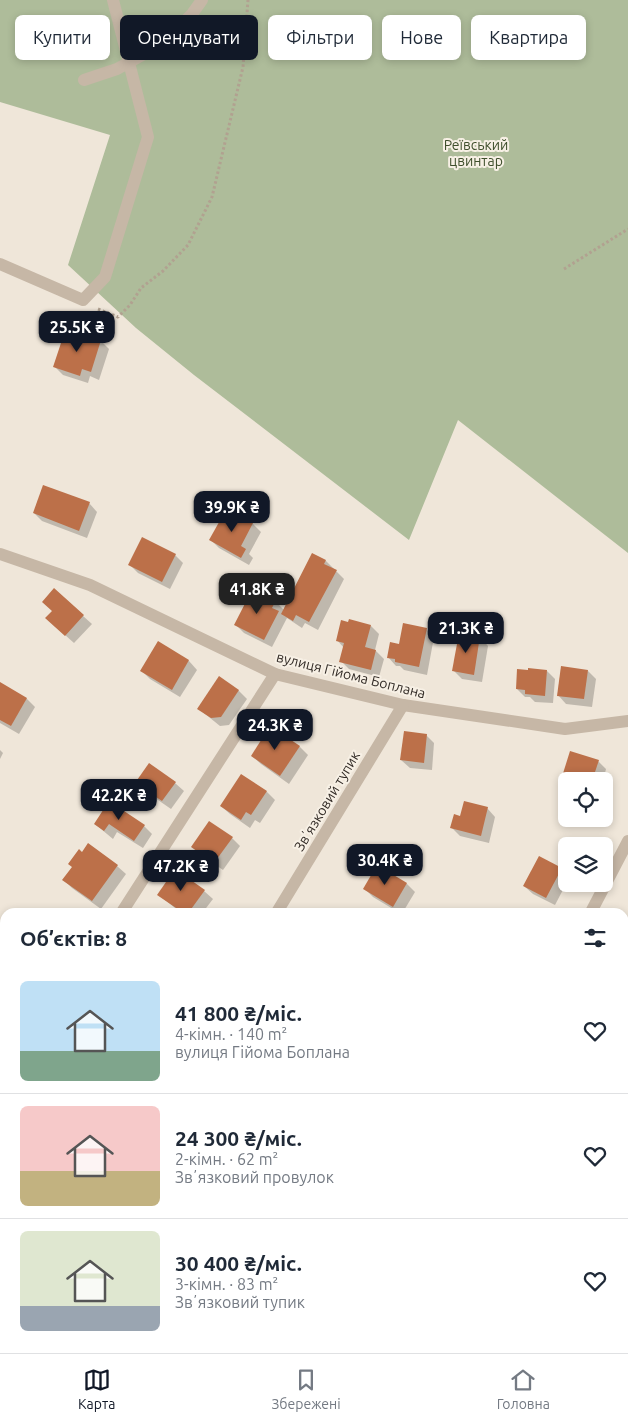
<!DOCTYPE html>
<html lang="uk">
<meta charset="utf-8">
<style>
:root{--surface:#fff;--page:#f6f6f7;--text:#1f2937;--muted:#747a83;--line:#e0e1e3;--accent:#111827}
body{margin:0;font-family:Ubuntu,sans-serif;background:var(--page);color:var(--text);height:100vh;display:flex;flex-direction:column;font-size:19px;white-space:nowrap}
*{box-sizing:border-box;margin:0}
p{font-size:16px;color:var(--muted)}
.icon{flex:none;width:28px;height:28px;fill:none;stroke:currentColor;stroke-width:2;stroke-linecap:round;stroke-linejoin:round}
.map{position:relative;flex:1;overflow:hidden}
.sheet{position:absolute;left:0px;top:908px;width:629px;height:446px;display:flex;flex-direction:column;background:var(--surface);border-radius:15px 15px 0 0;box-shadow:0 2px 8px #0003}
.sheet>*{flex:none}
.banner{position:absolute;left:15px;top:15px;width:599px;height:45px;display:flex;gap:10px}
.controls{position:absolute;left:558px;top:772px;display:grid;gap:10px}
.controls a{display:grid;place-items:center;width:55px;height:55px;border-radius:8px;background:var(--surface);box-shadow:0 2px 8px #0003;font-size:25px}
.price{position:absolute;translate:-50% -42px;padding:0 11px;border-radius:10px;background:var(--accent);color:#fff;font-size:16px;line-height:32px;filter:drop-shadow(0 1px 2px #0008)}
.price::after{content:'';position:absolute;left:50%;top:30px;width:15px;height:11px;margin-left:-8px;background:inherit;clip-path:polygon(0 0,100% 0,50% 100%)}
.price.on{background:#222;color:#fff}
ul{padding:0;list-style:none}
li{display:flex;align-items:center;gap:15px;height:125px;padding:0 20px}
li+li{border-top:1px solid var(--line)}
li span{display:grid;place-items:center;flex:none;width:140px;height:100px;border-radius:8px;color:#555}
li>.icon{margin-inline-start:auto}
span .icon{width:60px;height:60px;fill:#fffc;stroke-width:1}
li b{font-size:21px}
h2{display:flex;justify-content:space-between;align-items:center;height:60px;padding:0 20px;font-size:21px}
.chip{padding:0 18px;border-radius:8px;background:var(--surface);box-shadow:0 2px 8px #0003;font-size:18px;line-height:45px}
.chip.on{background:var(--accent);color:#fff}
.menu{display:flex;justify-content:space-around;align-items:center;height:70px;border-top:1px solid var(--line);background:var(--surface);font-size:14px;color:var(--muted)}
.menu a{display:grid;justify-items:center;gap:2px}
.menu .on{color:var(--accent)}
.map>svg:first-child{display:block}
.green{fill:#aebc9a}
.shadow{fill:#0003}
.building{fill:#bc7049}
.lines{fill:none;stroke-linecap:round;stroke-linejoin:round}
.path{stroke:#b1a190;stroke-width:3;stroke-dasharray:2.5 2.5;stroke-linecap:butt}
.minor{stroke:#c6b7a6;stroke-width:12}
.labels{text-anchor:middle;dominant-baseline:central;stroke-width:4;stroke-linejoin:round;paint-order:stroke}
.park-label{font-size:14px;fill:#3f4f2c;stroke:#f7f0e5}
.street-label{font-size:14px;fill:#322b26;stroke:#f7f0e5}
</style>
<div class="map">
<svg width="628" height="1353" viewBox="0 0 628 1353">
<rect width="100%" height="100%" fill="#efe6d9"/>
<polygon class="green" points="0,0 628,0 628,553 458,420 409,540 194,375 136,328 68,265 110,135 0,102"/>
<g class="shadow">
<polygon points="67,330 101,341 109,349 99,380 90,376 88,383 63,375 55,367"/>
<polygon points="89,503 97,512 87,538 42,521 34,513"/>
<polygon points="228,510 253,524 261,532 249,554 253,558 249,565 219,548 211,540"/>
<polygon points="175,555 183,563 170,589 138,573 130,565"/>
<polygon points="313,555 326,561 344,579 318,630 305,623 302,628 287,618 272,647 244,633 236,625 275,601 284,610"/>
<polygon points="54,590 92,624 74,643 55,626 53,611"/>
<polygon points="371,626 379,634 375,650 384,659 379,677 349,669 341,661 344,648 337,640"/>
<polygon points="426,629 434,637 427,675 404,670 400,666 396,666 388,657 400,645"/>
<polygon points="480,637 488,646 482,682 462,679 454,671"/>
<polygon points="158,643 189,661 197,670 180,697 150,679 142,671"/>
<polygon points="547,671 555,679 553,703 535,702 530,697 525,697 517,689"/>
<polygon points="588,671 596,679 592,707 566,704 558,695"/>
<polygon points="0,685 27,699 35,707 19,734 0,723"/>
<polygon points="238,690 247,699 229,725 220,726 199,709"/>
<polygon points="271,728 300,747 308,755 289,784 261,764 252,756"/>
<polygon points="426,735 434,743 432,770 410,768 401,760"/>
<polygon points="0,750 3,753 0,759"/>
<polygon points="598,761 606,769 603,781 566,781 566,787 562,782"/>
<polygon points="241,775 267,792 275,800 260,823 255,820 250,828 230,814 221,806"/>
<polygon points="137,782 175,783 184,791 171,809 145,791"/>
<polygon points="109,802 144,826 152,834 143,848 117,832 113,839 95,824"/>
<polygon points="487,808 495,817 489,843 460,836 452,828 461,817"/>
<polygon points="232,838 240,846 223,870 201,855 193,847"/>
<polygon points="82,853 117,866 126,874 101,909 72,888 64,880"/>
<polygon points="561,869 566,874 566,884 555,905 533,894 524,886"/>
<polygon points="407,884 415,892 403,912 398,912 373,897 365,889"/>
<polygon points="204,891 213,899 203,912 180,912 159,895"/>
<polygon points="511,909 517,912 509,912"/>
<polygon points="625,939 628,941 628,975 624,973"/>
<polygon points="0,1033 5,1035 5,1068 0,1065"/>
<polygon points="0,1182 5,1186 5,1232 0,1229"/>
<polygon points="624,1315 628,1317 628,1347 625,1352 619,1349 624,1349"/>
<polygon points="398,1349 419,1349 417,1353 406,1353"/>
</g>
<g class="building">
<polygon points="66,328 101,340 91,372 82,369 80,376 53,367"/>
<polygon points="43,485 90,502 79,531 33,513"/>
<polygon points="227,508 253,523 241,546 246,549 241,558 209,540"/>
<polygon points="142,537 176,554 162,582 128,565"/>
<polygon points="312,553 326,560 324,564 337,570 309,622 296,615 293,621 281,614"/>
<polygon points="54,588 84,615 65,636 45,618 52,611 42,602"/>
<polygon points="253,588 276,600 272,608 279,611 264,640 234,625"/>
<polygon points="349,619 371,625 365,647 376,650 371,670 339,662 344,643 336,641 341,620 348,622"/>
<polygon points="403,623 427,628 419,667 395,662 395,659 387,658 390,642 399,644"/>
<polygon points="459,633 480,636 474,675 452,671"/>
<polygon points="158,641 189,660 172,690 140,671"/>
<polygon points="561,666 588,670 584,699 557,696"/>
<polygon points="528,668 547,670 545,696 525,694 525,690 516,689 517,669 528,670"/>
<polygon points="219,676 239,690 221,717 211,718 197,709"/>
<polygon points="0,682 27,698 11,726 0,720"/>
<polygon points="270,726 300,746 280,776 251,756"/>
<polygon points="404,731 427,734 424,763 400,760"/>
<polygon points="570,751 599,760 592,781 566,781 566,785 560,783"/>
<polygon points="149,763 176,782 162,801 135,783"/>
<polygon points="241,774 267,791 251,815 246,812 241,820 220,806"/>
<polygon points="109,801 145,825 134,841 109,824 104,831 94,824"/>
<polygon points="464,801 488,807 481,836 450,828 454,814 460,816"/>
<polygon points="209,821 233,837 214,863 191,847"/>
<polygon points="88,843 118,865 92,901 62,880 72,867 68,864 79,849 82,852"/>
<polygon points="539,856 562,868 546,898 523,886"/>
<polygon points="377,865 407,883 393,907 363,889"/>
<polygon points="175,869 205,890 189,912 182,912 157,895"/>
<polygon points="624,937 628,939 628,974 624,971"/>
<polygon points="5,980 5,1003 0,1000 4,992 0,989"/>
<polygon points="0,1031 5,1034 5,1048 0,1057"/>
<polygon points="0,1181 5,1184 5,1210 0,1218"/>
</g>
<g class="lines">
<g class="path">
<polyline points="564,269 628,229"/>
<polyline points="98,309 118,317 130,305 141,288 163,271 188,245 212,197 243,67 248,0"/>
</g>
<g class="minor">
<polyline points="84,80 117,69 162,44 192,14 202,0"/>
<polyline points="0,264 83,300 105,277 148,137 113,0"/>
<polyline points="0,554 90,585 275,674 403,705 565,729 628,721"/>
<polyline points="122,912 275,674"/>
<polyline points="277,912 403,705"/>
<polyline points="591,912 628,841"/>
<polyline points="624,1087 628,1089"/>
<polyline points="0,1117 5,1109"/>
<polyline points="339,1353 342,1349"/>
</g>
</g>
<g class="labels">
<g class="park-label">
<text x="476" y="145">Реївський<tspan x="476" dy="16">цвинтар</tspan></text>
</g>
<g class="street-label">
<text transform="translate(351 675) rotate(14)">вулиця Гійома Боплана</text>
<text transform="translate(327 801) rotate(-59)">Звʼязковий тупик</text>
</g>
</g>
</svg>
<div class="controls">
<a><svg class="icon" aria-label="locate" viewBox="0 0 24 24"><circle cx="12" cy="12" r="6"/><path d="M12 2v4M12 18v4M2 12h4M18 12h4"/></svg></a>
<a><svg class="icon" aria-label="layers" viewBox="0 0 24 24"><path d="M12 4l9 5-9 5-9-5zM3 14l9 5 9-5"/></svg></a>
</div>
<b class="price" style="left:77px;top:353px">25.5K ₴</b>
<b class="price" style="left:232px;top:533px">39.9K ₴</b>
<b class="price on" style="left:257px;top:615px">41.8K ₴</b>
<b class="price" style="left:466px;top:654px">21.3K ₴</b>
<b class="price" style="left:275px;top:751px">24.3K ₴</b>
<b class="price" style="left:119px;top:821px">42.2K ₴</b>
<b class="price" style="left:385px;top:886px">30.4K ₴</b>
<b class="price" style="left:181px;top:892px">47.2K ₴</b>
<div class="banner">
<a class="chip">Купити</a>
<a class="chip on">Орендувати</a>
<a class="chip">Фільтри</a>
<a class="chip">Нове</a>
<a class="chip">Квартира</a>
</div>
<section class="sheet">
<h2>Об’єктів: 8<svg class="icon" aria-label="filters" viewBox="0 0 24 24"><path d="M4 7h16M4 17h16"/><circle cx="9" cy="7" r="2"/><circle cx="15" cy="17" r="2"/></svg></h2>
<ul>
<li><span style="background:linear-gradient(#bfe0f5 70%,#7fa58c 0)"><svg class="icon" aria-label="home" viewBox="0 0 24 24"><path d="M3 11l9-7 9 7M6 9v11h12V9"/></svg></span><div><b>41 800 ₴/міс.</b><p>4-кімн. · 140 m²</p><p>вулиця Гійома Боплана</p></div><svg class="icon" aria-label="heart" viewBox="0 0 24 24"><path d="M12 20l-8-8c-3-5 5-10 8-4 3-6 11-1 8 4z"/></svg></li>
<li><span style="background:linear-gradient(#f6c9c9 65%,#c2b280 0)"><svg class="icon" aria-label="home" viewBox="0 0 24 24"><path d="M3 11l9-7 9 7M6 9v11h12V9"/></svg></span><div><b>24 300 ₴/міс.</b><p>2-кімн. · 62 m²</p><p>Звʼязковий провулок</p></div><svg class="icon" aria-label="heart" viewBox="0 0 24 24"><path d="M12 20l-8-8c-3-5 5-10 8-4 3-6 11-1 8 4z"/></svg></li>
<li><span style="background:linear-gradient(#dfe7d0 75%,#9aa5b1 0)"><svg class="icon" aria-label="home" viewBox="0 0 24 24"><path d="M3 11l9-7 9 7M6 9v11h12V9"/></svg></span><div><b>30 400 ₴/міс.</b><p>3-кімн. · 83 m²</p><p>Звʼязковий тупик</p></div><svg class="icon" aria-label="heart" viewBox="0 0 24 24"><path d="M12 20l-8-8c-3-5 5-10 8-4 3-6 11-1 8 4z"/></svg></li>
</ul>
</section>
</div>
<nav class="menu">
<a class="on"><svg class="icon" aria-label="map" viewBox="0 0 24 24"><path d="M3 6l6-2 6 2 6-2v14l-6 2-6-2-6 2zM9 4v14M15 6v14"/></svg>Карта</a>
<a><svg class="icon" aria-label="saved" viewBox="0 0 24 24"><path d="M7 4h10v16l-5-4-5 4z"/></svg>Збережені</a>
<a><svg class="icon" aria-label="home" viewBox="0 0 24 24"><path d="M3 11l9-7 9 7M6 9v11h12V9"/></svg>Головна</a>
</nav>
